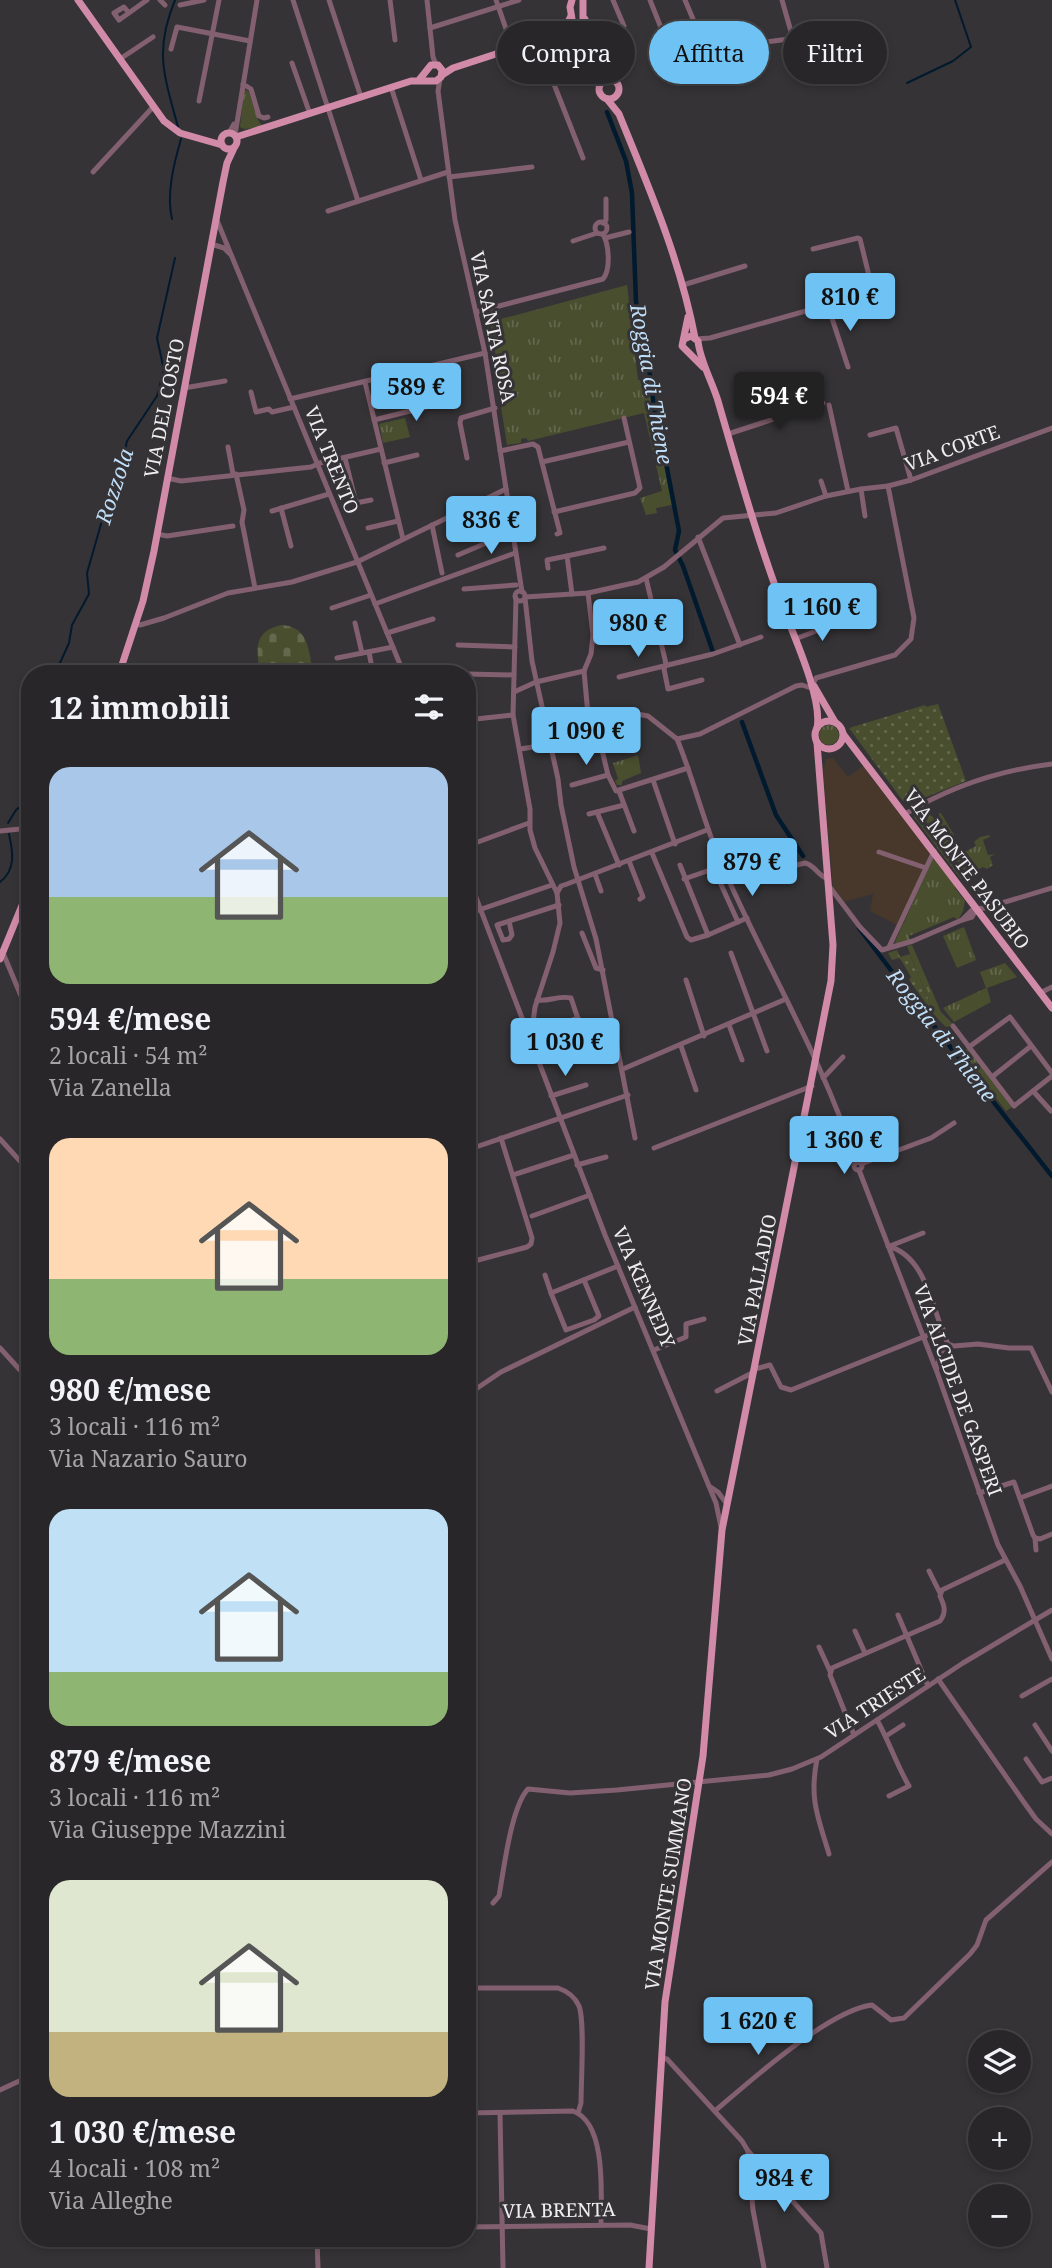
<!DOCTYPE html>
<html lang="it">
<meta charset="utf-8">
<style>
:root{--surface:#282628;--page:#302e30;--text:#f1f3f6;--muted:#a5a5a8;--line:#444345;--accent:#6fc2f4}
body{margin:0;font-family:"Noto Serif",serif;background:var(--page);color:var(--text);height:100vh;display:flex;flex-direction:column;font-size:26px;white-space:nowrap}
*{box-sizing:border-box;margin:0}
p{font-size:23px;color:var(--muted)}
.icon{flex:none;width:38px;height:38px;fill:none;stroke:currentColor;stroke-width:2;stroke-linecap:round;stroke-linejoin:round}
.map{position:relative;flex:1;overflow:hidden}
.side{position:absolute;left:21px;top:665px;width:455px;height:1582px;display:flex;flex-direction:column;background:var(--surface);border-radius:28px;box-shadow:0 4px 10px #0003,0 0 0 2px var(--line)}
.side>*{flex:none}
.banner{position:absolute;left:497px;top:21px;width:450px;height:63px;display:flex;gap:14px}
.buttons{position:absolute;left:968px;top:2030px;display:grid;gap:14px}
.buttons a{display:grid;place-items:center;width:63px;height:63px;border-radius:50%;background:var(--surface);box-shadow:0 4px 10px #0003,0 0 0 2px var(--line);font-size:35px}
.price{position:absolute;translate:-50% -60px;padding:0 16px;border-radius:7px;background:var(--accent);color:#111;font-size:23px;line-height:46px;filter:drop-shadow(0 2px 4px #0008)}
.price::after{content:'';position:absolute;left:50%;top:42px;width:21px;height:16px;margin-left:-10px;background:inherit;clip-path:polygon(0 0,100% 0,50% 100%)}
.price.selected{background:#222;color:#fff}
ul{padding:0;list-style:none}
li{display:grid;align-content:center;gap:14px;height:371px;padding:0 28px}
li span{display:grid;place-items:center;height:217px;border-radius:21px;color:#555}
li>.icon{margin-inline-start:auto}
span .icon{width:126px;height:126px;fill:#fffc;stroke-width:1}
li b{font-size:30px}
h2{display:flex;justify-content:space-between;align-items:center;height:84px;padding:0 28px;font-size:30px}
.pill{padding:0 24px;border-radius:32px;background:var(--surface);box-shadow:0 4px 10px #0003,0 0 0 2px var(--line);font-size:24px;line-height:63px}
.pill.selected{background:var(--accent);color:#111}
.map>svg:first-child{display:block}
.industrial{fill:#47382b}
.grass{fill:url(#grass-tufts)}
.cemetery{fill:url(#cemetery-stones)}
.garden{fill:url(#garden-dots)}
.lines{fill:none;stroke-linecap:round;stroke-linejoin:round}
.stream{stroke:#021a2e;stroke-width:2}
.canal{stroke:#021a2e;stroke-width:4.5}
.minor{stroke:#83606f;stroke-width:5}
.major{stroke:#d18ba8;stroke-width:7}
.labels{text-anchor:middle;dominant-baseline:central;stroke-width:6;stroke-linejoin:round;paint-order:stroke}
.street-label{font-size:19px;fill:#efedf0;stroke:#353336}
.water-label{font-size:21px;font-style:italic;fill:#c0def8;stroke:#353336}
</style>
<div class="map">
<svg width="1052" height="2268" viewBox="0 0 1052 2268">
<defs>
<pattern id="grass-tufts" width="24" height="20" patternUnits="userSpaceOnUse" patternTransform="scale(1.75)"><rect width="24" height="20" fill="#494e2f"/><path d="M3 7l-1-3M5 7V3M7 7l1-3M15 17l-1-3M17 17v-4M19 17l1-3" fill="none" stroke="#64684d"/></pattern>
<pattern id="cemetery-stones" width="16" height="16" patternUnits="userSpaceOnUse" patternTransform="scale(1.75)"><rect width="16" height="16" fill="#494e2f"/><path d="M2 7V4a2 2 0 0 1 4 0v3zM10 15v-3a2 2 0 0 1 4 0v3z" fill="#64684d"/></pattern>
<pattern id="garden-dots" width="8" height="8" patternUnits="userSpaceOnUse" patternTransform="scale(1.75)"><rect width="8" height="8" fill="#494e2f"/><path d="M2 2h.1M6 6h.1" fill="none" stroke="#64684d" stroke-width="1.8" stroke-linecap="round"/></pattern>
</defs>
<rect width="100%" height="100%" fill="#353336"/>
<polygon class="industrial" points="833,758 848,777 864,765 930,852 899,926 870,911 873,894 844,902 833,887 823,771 826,759"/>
<g class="grass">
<polygon points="244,89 249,92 258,120 263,127 244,129 240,127"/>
<polygon points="627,285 638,380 649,380 672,505 656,508 657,513 646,515 640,498 662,491 644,413 528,441 526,438 521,439 521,443 507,445 500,400 503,399 490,322"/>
<polygon points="405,418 410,437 383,443 379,424"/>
<circle cx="829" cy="735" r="10"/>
<polygon points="638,755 641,773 622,781 622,785 617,785 615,781 618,779 613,763"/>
<polygon points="916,812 929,814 935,819 939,818 939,813 941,813 954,835 950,838 959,855 976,846 974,842 980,837 989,835 990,837 983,840 988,855 995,854 990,857 993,865 987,869 983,867 961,879 914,817"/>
<polygon points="933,858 936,858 956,883 955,888 965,901 963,911 958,920 954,917 909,936 910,940 897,944 895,942"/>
<polygon points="964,927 976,960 957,968 943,936"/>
<polygon points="912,945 941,1012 952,1023 951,1026 946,1027 935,1016 907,946"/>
<polygon points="1005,963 1017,977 987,988 991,1002 954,1022 943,1008 986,988 980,972"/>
<polygon points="968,1048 1012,1107 1006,1111 962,1053"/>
</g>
<path class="cemetery" d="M281,625C309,626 309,651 313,674H260C257,650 252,632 281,625Z"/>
<g class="garden">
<polygon points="938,704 966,781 916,801 903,801 849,728 925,705 926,707"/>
<polygon points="897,950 900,957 910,954 935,1016 909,980 911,977 901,960 899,958 892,960 888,953"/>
</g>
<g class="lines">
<g class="stream">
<path d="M175,0C154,51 164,75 178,127"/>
<polyline points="907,83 953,61 971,47 955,0"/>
<path d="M172,219C166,194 174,163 181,139"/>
<polyline points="55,674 69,643 72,625 89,594 87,573 103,517 120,471 127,441 157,396 164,370 157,338 175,258"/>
<polyline points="8,823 16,810 30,799"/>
<path d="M0,882C16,870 13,852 9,834"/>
</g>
<g class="canal">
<polyline points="607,112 626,161 632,193 636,302 649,368 657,431 661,437 679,531 675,550 683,566 713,652"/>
<polyline points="742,722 776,815 803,856"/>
<path d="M859,928C922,1012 987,1094 1052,1176"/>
</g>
<g class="minor">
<polyline points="160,0 165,5"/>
<polyline points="293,0 358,201"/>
<polyline points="329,0 361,97"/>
<polyline points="390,0 395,40"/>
<polyline points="427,0 433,57 436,65"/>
<polyline points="496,0 513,49"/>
<polyline points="613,0 624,26"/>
<polyline points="650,0 673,58 706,50 789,39 792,35 782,0"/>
<polyline points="685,0 706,50"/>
<polyline points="180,5 204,0"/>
<polyline points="129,13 124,7 114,13 119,20 147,0"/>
<polyline points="430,28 519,0"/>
<polyline points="537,41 583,158"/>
<polyline points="171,49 177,27 250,41"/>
<polyline points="120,59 153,37"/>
<polyline points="292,63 310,114"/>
<polyline points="440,79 438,91 455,220 485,353 522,592"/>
<polyline points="243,84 251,89 259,116 264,118 268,117"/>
<polyline points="391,87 421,180"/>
<polyline points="199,101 219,0"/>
<polyline points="229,133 234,124"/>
<polyline points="235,135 257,0"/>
<polyline points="93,172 153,107"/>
<polyline points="449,177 532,167"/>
<polyline points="328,211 448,172"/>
<polyline points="216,218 404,674"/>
<circle cx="601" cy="228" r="6"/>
<polyline points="603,223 606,220 606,199"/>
<polyline points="605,238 629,232"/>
<polyline points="573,241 597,233"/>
<polyline points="211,244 224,248 231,255"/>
<polyline points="683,285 745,266"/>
<polyline points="828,306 848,367"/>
<path d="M476,312L603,279C611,269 609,245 603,234"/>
<polyline points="696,339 710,338 873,292 860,239 858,238 813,249"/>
<polyline points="365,382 403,539"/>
<polyline points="184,388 225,381"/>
<polyline points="251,392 256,412 269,409 272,412 294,407"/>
<polyline points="290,399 485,353"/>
<polyline points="829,405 848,491"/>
<polyline points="374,420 450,401"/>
<polyline points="728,434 823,403"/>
<polyline points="870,435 896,428 911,480"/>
<polyline points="228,447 233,474"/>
<polyline points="500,451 533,444 538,447 560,533 557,534"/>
<polyline points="345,458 356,503"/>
<polyline points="467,458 460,423 461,418 495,408"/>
<polyline points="542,462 629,442"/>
<polyline points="384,463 417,455"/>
<polyline points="236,474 244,510 242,522 255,588"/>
<polyline points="167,478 181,481 311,467 320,463 381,449"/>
<polyline points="821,481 826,496"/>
<polyline points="861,489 865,516"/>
<polyline points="281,508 291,546"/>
<polyline points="357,509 356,503 371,500"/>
<polyline points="272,511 329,494"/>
<polyline points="554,512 635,493 640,488 624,418"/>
<polyline points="432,525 442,573"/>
<polyline points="368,528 398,521"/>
<polyline points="157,534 167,536 233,526"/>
<polyline points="698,537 740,645"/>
<polyline points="458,555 512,532"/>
<polyline points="548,568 547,560 567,556"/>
<polyline points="646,578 666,664 664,669 668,689 702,680"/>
<polyline points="464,589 516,585"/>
<circle cx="520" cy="596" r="5"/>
<polyline points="588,593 593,635 591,654 584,671 589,726"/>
<polyline points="572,594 567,556 604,548"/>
<polyline points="525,597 588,593 638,582 664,567 723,518 776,513 826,496 861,489 888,486 911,480 1052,428"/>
<polyline points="516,598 513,715 530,809 530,830 535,848 557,893 560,923 553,952 535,1007 532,1030"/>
<polyline points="525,598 532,661 558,779 561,805 574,867 596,939 635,1138"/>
<polyline points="375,604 515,553"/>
<polyline points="332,608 371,595"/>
<polyline points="355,623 362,653"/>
<polyline points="136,624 140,625 164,618 228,593 292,582 357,562 506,489"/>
<polyline points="387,633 433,619"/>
<polyline points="795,639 840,622"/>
<polyline points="458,645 515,647"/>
<polyline points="369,652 373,674"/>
<polyline points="337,658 393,647"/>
<polyline points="429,667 431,674"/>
<polyline points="467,674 514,675"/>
<polyline points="619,677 713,654 761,637"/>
<polyline points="813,684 816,678 895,655 911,639 914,618 888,486"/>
<polyline points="514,692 536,682 584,671"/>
<polyline points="467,720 513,715"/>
<polyline points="596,725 608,775 616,791 688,768"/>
<path d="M677,739C694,780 704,824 722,865C765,965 823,1058 856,1163"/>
<polyline points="520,749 546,745 551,739 632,713 648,716 677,739 700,734 796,686 802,685 811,688"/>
<polyline points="653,780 675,844"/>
<polyline points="572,785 608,775"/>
<polyline points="619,791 634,831"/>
<polyline points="597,812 619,865"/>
<polyline points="589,814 624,805"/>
<path d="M905,814C950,787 1001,770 1052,764"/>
<polyline points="0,831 30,828"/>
<polyline points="467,846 529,823"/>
<polyline points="879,852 926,868"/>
<polyline points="652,853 687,937 691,940 708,935 747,918"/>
<polyline points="629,861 643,897 640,899"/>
<polyline points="680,865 708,935"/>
<polyline points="714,869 738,922"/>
<polyline points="467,874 605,1235 716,1503 721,1527"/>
<polyline points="595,874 601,891"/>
<polyline points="684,879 716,868"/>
<path d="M729,881L805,863C815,865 818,876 828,879"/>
<polyline points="829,886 860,927 882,950 913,941 962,920"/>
<polyline points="557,893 561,886 567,884 707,830"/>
<polyline points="977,908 972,917 962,920 973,909 985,908 1052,888"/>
<polyline points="467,914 552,885"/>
<polyline points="509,921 512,935 509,939 503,940 497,925 559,905"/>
<polyline points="582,933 596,968 603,970"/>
<polyline points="889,947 934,851"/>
<polyline points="3,953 24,1003"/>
<polyline points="731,953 767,1051"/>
<polyline points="686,980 704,1036"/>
<polyline points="1040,993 1052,987"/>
<path d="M537,1000C549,1002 559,995 571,998L579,1022"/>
<polyline points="729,1025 742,1060"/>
<polyline points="555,1026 578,1018"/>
<polyline points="953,1026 1014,1106 1052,1076"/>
<polyline points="681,1046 696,1090"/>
<polyline points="969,1047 1010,1017 1052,1073"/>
<polyline points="537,1060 584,1045"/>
<polyline points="623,1069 786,999"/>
<polyline points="992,1077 1031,1046"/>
<polyline points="823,1078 843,1057"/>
<polyline points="1033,1091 1051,1111"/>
<polyline points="551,1096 586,1085"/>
<polyline points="0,1139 30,1172"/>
<polyline points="654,1148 812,1086"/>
<polyline points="467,1150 628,1095"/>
<circle cx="858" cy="1166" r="4"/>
<polyline points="861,1164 931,1138 954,1123"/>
<polyline points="577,1165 606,1157"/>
<polyline points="859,1170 937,1372 998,1545 1020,1586 1052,1659"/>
<polyline points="516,1174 574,1155"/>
<polyline points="532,1216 590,1195"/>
<path d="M888,1246C928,1257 932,1312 948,1344"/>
<polyline points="890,1246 923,1233"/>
<polyline points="467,1263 527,1247 531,1244 532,1238 501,1138"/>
<polyline points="545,1275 551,1293 618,1266"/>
<polyline points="551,1293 566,1330 594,1320 599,1316 584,1280"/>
<polyline points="0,1348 30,1381"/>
<polyline points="654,1350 686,1337 686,1324 704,1319"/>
<polyline points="937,1368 941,1352 948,1344 954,1346 978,1344 1009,1348 1031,1348 1052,1392"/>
<polyline points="755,1369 770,1365 781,1387 791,1390 943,1329"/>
<polyline points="717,1391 754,1372"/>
<polyline points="467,1395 501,1372 635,1307"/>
<polyline points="709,1486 718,1492 727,1504"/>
<polyline points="979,1493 1014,1482 1033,1535 1035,1538 1040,1539 1052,1534"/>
<polyline points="1020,1498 1052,1486"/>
<polyline points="1035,1538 1036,1550"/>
<polyline points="929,1571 940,1593"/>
<polyline points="898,1615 928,1686"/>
<polyline points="855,1631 865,1653"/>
<polyline points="819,1647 830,1671"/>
<polyline points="938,1679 1023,1801 1036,1819 1052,1834"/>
<polyline points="1022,1696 1052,1679"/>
<path d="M877,1720C889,1741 896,1764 909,1786L889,1796"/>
<polyline points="1035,1725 1052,1751"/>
<path d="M854,1735L830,1675L832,1668L940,1621C947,1612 944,1605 940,1596L942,1590L1005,1560"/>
<polyline points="886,1736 903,1725"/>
<path d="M817,1759C809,1799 818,1817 829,1854"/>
<polyline points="1026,1759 1042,1782 1052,1778"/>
<path d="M493,1903L499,1896C504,1869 511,1807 528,1789L570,1793L617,1790L769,1775L792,1769L821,1757L963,1663L1052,1610"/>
<path d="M467,1988H558C567,1991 575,1997 579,2006C585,2021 581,2083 581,2103L578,2113"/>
<polyline points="661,2058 667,2059 742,2141 748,2151 753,2210 764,2268"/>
<polyline points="0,2090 30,2076"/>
<path d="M715,2111C749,2082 829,2010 872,2005L891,2020L904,2018L970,1954L977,1945L986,1920L1052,1862"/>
<path d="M467,2113L573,2111C607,2123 601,2196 601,2225"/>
<polyline points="500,2113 503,2268"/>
<polyline points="748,2151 821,2233 827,2268"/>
<polyline points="467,2227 630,2225 651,2229"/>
<polyline points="317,2238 318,2268"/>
</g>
<g class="major">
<polyline points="78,0 164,121 180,133 222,145"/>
<polyline points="572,19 570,7 572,0"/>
<polyline points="585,19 599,63 600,85"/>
<polyline points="560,29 567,24 571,16"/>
<polyline points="442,75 453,68 554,35 575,26 579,26 583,20 583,0"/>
<circle cx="609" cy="89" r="10"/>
<path d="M607,99L619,114C649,188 680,259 695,338"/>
<circle cx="229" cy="141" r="8"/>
<polyline points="236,137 411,81 436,81 441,77 442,70 438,65 431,65 419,80"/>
<polyline points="688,317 682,346 703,367"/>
<path d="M684,339L691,336L698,341C700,361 712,381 718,401C738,470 757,538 782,605C793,634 823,699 817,728"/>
<polyline points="119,674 143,601 154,551 223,182 227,163 234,148"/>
<polyline points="814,686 835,722"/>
<circle cx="829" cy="735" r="14"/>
<polyline points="844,735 1052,1008"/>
<polyline points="0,959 30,886"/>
<polyline points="649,2268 665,2002 703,1756 722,1530 831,981 833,945 817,743"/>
</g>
</g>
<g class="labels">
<g class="street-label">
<text transform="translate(493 327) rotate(78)">VIA SANTA ROSA</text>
<text transform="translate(164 408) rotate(-79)">VIA DEL COSTO</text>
<text transform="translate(952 448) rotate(-20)">VIA CORTE</text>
<text transform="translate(332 460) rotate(68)">VIA TRENTO</text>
<text transform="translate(967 869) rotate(53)">VIA MONTE PASUBIO</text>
<text transform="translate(757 1280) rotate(-79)">VIA PALLADIO</text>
<text transform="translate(644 1287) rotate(67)">VIA KENNEDY</text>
<text transform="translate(958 1390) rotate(70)">VIA ALCIDE DE GASPERI</text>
<text transform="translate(875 1703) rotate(-33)">VIA TRIESTE</text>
<text transform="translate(668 1884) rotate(-81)">VIA MONTE SUMMANO</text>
<text transform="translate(559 2210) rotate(-1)">VIA BRENTA</text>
</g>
<g class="water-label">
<text transform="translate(652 384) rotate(80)">Roggia di Thiene</text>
<text transform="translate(114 486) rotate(-72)">Rozzola</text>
<text transform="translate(942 1035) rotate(52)">Roggia di Thiene</text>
</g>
</g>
</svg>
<div class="buttons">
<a><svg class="icon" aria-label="layers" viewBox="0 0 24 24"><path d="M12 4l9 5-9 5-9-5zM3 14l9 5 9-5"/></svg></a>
<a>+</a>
<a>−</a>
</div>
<b class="price" style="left:850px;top:333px">810 €</b>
<b class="price" style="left:416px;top:423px">589 €</b>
<b class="price selected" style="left:779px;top:432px">594 €</b>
<b class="price" style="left:491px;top:556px">836 €</b>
<b class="price" style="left:822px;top:643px">1 160 €</b>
<b class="price" style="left:638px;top:659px">980 €</b>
<b class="price" style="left:586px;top:767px">1 090 €</b>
<b class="price" style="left:752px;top:898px">879 €</b>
<b class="price" style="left:565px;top:1078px">1 030 €</b>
<b class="price" style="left:844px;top:1176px">1 360 €</b>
<b class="price" style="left:758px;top:2057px">1 620 €</b>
<b class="price" style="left:784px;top:2214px">984 €</b>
<div class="banner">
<a class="pill">Compra</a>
<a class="pill selected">Affitta</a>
<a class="pill">Filtri</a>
</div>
<section class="side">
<h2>12 immobili<svg class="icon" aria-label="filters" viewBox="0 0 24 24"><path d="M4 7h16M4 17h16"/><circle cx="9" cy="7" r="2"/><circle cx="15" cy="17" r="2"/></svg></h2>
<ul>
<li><span style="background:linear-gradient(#a9c7e8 60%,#8fb573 0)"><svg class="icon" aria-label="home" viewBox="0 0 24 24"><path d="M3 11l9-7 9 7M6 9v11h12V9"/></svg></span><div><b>594 €/mese</b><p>2 locali · 54 m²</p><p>Via Zanella</p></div></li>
<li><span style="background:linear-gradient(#ffd9b3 65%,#8fb573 0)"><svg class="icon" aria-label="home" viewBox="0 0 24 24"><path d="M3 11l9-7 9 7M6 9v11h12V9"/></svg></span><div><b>980 €/mese</b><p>3 locali · 116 m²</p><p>Via Nazario Sauro</p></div></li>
<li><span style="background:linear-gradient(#bfe0f5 75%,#8fb573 0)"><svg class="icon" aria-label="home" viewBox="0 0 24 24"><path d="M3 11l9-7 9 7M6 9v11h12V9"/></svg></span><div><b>879 €/mese</b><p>3 locali · 116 m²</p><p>Via Giuseppe Mazzini</p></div></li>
<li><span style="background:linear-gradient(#dfe7d0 70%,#c2b280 0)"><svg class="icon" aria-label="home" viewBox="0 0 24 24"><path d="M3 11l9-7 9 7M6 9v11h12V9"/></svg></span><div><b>1 030 €/mese</b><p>4 locali · 108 m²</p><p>Via Alleghe</p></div></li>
</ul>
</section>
</div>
